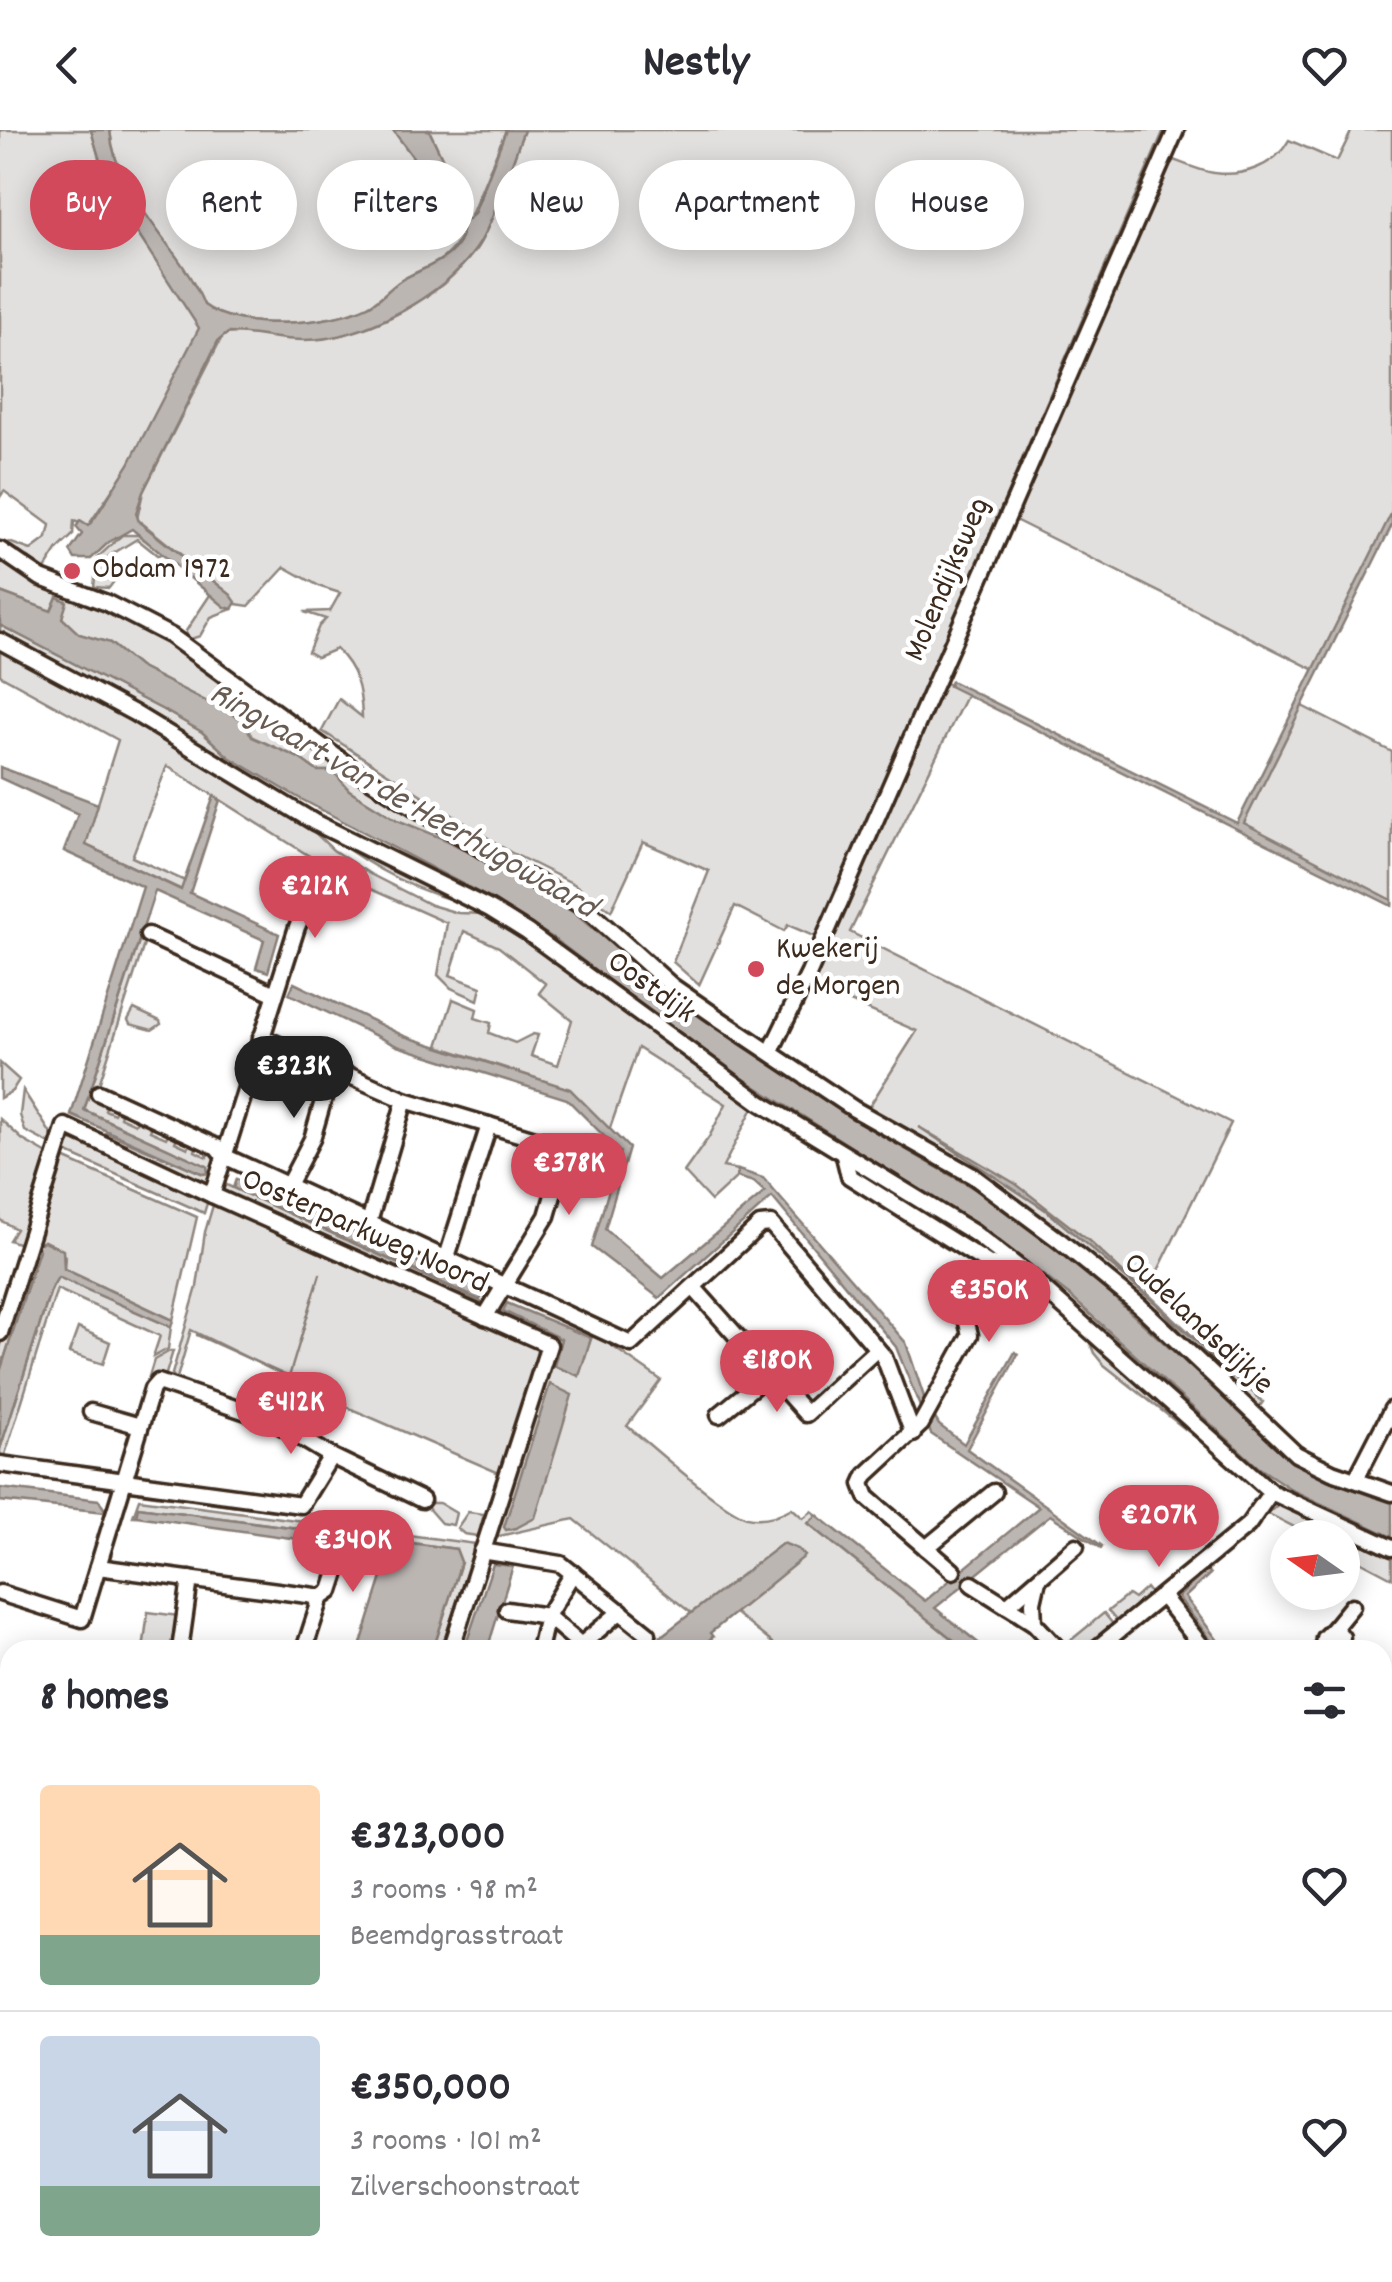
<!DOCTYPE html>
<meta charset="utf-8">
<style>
:root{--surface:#fff;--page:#f7f7f7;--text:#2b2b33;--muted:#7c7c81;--line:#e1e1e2;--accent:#d1495b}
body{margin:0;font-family:Dekko,sans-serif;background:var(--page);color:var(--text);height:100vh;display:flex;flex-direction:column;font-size:38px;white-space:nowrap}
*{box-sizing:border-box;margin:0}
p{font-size:32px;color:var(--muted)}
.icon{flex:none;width:55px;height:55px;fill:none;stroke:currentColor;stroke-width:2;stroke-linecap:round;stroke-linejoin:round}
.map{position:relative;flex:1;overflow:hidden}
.panel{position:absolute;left:0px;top:1510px;width:1392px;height:642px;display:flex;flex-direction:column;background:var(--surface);border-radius:30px 30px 0 0;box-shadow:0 5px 25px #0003}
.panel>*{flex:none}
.banner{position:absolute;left:30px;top:30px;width:1332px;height:90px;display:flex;gap:20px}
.needle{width:65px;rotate:284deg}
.tools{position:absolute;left:1270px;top:1390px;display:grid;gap:20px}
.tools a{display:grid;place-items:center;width:90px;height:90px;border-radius:50%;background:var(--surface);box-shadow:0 5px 25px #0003;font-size:50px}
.price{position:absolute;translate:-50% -85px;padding:0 22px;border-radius:35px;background:var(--accent);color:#fff;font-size:32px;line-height:65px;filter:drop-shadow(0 2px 5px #0008)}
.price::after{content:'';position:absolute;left:50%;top:60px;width:30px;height:22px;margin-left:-15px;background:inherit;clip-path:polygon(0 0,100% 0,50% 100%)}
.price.current{background:#222;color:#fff}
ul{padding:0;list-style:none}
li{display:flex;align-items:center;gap:30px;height:250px;padding:0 40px}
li+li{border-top:2px solid var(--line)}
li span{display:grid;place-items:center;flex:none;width:280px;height:200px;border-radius:10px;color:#555}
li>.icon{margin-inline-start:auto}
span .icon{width:120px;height:120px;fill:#fffc;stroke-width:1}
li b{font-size:42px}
h2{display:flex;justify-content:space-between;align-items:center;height:120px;padding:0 40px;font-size:42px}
.tag{padding:0 35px;border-radius:45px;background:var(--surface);box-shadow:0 5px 25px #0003;font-size:35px;line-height:90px}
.tag.current{background:var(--accent);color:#fff}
header{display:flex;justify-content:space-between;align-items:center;height:130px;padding:0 40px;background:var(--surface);font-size:45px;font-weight:700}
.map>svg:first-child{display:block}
.green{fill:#e2e0de;stroke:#8e857e;stroke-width:2.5}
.water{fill:#bcb6b3;stroke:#887e77;stroke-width:2.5}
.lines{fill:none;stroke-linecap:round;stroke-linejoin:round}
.stream{stroke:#887e77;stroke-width:2.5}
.minor-casing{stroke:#3b2a1e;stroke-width:21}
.major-casing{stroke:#3b2a1e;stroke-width:25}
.minor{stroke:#fff;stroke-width:14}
.major{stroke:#fff;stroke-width:18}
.poi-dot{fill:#d1495b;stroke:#fff;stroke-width:4}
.labels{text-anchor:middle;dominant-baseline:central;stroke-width:9;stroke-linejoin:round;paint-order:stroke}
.poi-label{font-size:32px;fill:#3b2a1e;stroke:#fff;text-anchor:start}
.street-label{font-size:32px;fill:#3b2a1e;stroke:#fff}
.water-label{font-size:35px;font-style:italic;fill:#685b52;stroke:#fff}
</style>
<header><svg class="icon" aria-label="back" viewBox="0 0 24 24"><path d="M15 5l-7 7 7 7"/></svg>Nestly<svg class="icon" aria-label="heart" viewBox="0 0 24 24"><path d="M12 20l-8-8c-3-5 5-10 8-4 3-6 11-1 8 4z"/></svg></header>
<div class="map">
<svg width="1392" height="2152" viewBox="0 0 1392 2152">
<rect width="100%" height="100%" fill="#fff"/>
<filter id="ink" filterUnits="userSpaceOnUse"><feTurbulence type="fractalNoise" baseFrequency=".01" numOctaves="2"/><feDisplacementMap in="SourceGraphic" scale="20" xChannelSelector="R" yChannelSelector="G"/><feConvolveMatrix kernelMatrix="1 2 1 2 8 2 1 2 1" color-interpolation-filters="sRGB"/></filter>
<g filter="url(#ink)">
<g class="green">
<polygon points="0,0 91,0 108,58 200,198 129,335 88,396 74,391 73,405 58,419 42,444 0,416 9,412 31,420 47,408 50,395 4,361 0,367"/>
<path d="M110,0H393L454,83L446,87L462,94L463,102C447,133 433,133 405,148C391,155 382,169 368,176C330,195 239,202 204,175C178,115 115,67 110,0Z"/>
<polygon points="429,0 506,0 469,90 466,90 465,73 459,75 457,60"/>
<path d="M524,0H1164L816,807L788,795L784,801L735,776L699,855L673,832L709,741L643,712L611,781L574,754L510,722L322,601L339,569L362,587C361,558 356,539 336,519L317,527L308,522L319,496L326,489L304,482L330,481L340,463L321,457L285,437L249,476L236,474L231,465L137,389L143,362L223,205C251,196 285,212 315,209C374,203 438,169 474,122C492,99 512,30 524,0Z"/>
<path d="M1352,0H1392V388L1315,540L1013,389L1168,28C1183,33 1199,41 1214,43C1243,47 1275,36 1289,10L1337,31Z"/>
<polygon points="122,405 138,405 166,425 157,425 137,409 109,426 112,437 136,435 139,440 118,446 109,458 94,457 97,428"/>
<polygon points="0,426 109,479 176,516 499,740 446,710 397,690 349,660 333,641 317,641 299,628 252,607 242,589 245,581 238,588 139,537 110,513 79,504 62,488 66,471 57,467 51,481 0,462"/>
<polygon points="210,465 232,479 211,487 200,506 185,511 186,501"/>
<polygon points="0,495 169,583 202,602 229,627 226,631 0,507"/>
<polygon points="0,518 147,596 309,697 333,720 370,744 431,775 458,783 487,784 754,976 723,1037 738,1040 737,1047 711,1071 684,1042 709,1007 726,974 638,918 609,1001 570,959 438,916 453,869 477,879 475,888 491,893 489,903 515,913 533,904 538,905 531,926 558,935 572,890 539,863 546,854 499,817 464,801 450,845 481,857 478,870 451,858 438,845 447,793 341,746 167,636 132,727 185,751 182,760 85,715 118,610 0,545"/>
<polygon points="942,551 967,564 850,802 1231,993 1147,1163 1263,1272 1257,1280 1131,1162 867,980 917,901 809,854"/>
<polygon points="1298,574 1392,622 1392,774 1238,698"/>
<path d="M329,706L473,775C418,764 374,739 329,706Z"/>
<polygon points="143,799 148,802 95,967 107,973 105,980 114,984 118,978 122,980 120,987 135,994 139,987 153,994 150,1001 166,1008 170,1001 178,1005 175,1012 188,1018 191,1012 197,1014 195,1021 207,1027 211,1020 218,1029 206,1056 101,1009 106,1002 203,1044 207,1036 84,980"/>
<polygon points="134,879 160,891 161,894 152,900 130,894 128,890"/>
<polygon points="0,933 19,950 12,961 0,968"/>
<polygon points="23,960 51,1004 54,1016 25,1001 20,985"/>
<polygon points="0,989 23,1010 51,1026 23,1115 9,1110 16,1099 0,1090"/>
<polygon points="78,1008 208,1070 204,1083 63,1021 65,1013"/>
<polygon points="61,1027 197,1087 173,1190 64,1139 65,1126 44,1111 37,1114 39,1119 0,1242 0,1218"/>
<path d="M220,1052L561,1209L579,1245L593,1203L661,1250L627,1296C652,1316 722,1380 747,1387C763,1391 778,1386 792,1378L803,1388L812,1381L817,1385L809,1394L966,1520H781L714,1466L691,1483L574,1389L495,1407L513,1349L356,1281L191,1200L177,1248L188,1252L187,1256L179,1254L172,1244L197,1157L205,1102Z"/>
<polygon points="58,1146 171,1197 168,1219 153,1227 160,1206 57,1159 4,1328 0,1327 0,1319 52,1157"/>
<polygon points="78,1198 110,1212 103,1234 69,1223"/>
<polygon points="1086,1203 1213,1321 1103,1234 1094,1223"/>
<polygon points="170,1221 173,1221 165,1247 147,1253 154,1230"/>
<polygon points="142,1359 301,1380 298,1384 140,1363"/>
<polygon points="139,1369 476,1414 441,1520 433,1520 461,1432 456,1419 139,1377 136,1386 133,1386"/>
<polygon points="428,1373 439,1373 456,1383 453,1395 441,1393 426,1376"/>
<polygon points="1283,1373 1392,1423 1392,1448 1343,1422 1342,1408 1314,1407 1267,1383"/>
<polygon points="468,1382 484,1384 478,1406 464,1404 457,1398"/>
<polygon points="1146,1458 1153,1467 1120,1495 1108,1481 1128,1465 1134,1469"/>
<polygon points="148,1482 179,1486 174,1520 143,1520"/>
<polygon points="1104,1483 1116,1498 1087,1520 1059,1520"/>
<polygon points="1382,1851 1392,1858 1392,2036 1383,2029"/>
<polygon points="1197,2143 1256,2148 1252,2152 1190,2151"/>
</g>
<g class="water">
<path d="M91,0H110C115,68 180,114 204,175C239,202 330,195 368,176C383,169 391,155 405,148C426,137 467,125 462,94L474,84L506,0H524C512,31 493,96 475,120C441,167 362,210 304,210C278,210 253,203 228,203L218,211L143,362L136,383L139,392L231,465L236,472L232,479L225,477L132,399L109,412L91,429H75L70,421L82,404L76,397L80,391L88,396L95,388L129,334L199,198L108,58Z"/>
<polygon points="393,0 429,0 457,60 459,75 454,83"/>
<polygon points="1392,382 1392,395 1244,693 1392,770 1392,776 949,556 951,551 1237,693"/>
<polygon points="0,462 51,481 57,467 67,472 62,488 79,504 110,513 139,537 237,587 241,579 245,581 242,589 252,607 299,628 317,641 333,641 349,660 397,690 446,710 541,760 569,779 663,857 732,909 877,1003 987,1066 1068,1126 1288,1325 1320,1344 1392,1372 1392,1407 1294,1361 1258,1337 1070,1166 990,1104 718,933 553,808 493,770 299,668 229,627 202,602 169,583 0,495"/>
<polygon points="0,637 98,674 86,715 181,760 214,666 220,670 190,763 279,804 268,842 256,838 264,810 155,761 84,980 207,1036 208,1043 204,1044 71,985 143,757 64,721 78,684 0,648"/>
<polygon points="294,853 404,906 570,959 629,1018 605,1099 663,1148 765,1062 754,1052 737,1047 738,1040 763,1048 906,1213 926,1273 939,1295 964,1314 1015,1222 1018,1224 967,1319 1102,1416 1101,1418 1050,1385 935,1478 987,1520 966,1520 808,1393 817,1385 925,1471 1039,1377 931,1304 896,1217 772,1067 659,1168 592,1117 620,1022 567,969 397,916 289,864"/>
<polygon points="919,997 1016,1054 1089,1111 1240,1252 1187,1209 1160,1177 1047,1081"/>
<polygon points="236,1049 484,1162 480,1170 233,1058"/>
<polygon points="44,1111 63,1120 64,1139 173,1190 171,1197 58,1147 51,1159 0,1319 0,1242 39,1120 37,1114"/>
<polygon points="507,1173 591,1208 579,1246 554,1236 561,1209 503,1181"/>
<polygon points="550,1254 572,1265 535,1388 516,1398 506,1400 504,1397"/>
<polygon points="0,1358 99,1370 106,1382 0,1371"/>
<polygon points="138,1377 456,1419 461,1432 433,1520 359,1520 390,1422 136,1386"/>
<polygon points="783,1413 798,1419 805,1426 710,1503 713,1507 696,1520 643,1520"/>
<polygon points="493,1434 513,1436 487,1520 464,1520"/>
<polygon points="1207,1440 1210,1444 1185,1467 1225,1520 1218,1520 1178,1467"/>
</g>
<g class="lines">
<g class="stream">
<polyline points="197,1205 289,1247 320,1144"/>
<polyline points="630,2142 635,2152"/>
</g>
<g class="minor-casing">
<g id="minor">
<polyline points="0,420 41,448 107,473 171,506 353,639 520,743 584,777 672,856 721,890 854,979 973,1046 1060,1111 1141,1177 1296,1324 1332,1342 1392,1363"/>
<polyline points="0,511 134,583 314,692 490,779 527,802 761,973 974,1103 1021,1139 1271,1362 1392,1418"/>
<polyline points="295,748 314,761"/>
<polyline points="148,805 275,864"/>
<polyline points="261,907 405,970 562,1017 565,1024 547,1086 485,1187"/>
<polyline points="771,921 809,843 1176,0"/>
<polyline points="99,963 217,1017 224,1026 631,1214 760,1095 771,1094 884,1227 913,1304"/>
<polyline points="844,1026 849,1046 989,1134"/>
<polyline points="288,1055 312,1009 332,940"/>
<polyline points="212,1065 297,797 321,743"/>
<polyline points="369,1092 405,970"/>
<polyline points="447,1127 489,995"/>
<polyline points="694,1158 806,1284 877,1219"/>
<polyline points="0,1203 65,996 212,1065 549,1215 451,1520"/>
<polyline points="91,1282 140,1296"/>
<polyline points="719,1285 770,1243"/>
<polyline points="0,1334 301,1375 331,1326"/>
<polyline points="1356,1349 1392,1279"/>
<polyline points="926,1418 994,1362"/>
<polyline points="482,1421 561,1434 648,1504"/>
<polyline points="98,1437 315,1466 319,1474 304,1520"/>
<polyline points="953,1441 867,1367 862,1354 866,1345 921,1294 970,1205 961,1168 989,1134 1015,1138"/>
<polyline points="972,1454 1034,1493 1059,1520"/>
<polyline points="0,1463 82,1489 152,1259 158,1252 273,1291 331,1326 422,1370"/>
<polyline points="1162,1466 1205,1520"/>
<polyline points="318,1470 331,1461 342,1427"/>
<polyline points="1007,1476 1076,1416"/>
<polyline points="507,1480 547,1486 581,1515"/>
<polyline points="1034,1493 1033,1472 1038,1450"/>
<polyline points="1334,1498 1352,1476"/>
<polyline points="180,1520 190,1449"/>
<polyline points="539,1520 547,1486 573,1443"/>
<polyline points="575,1520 621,1481"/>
<polyline points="1095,1520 1248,1395 1271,1362"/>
<polyline points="1319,1520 1323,1516 1330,1517 1342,1507 1334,1498 1324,1508 1323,1516"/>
<polyline points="0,1560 10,1563"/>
<polyline points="1382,1616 1392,1619"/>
<polyline points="1382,1712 1392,1714"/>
<polyline points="0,1721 10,1724"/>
<polyline points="1382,1834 1392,1842"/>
<polyline points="0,1939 10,1907"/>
<polyline points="1382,2034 1392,2042"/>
<polyline points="0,2061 10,2064"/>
<polyline points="1382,2103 1392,2090"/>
<polyline points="176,2142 187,2152"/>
<polyline points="492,2142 496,2152"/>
<polyline points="768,2142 779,2152"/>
<polyline points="928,2142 943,2152"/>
<polyline points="1257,2142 1269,2144"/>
<polyline points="9,2152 13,2142"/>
<polyline points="241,2152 250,2142"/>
<polyline points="351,2152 359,2142"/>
<polyline points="722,2152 732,2142"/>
<polyline points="1174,2152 1180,2142"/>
<polyline points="1318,2152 1320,2142"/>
</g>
</g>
<g class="major-casing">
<g id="major">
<polyline points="0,1776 10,1779"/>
<polyline points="608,2142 613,2152"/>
</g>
</g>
<use href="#minor" class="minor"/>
<use href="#major" class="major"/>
</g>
</g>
<g class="poi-dot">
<circle cx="72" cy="441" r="10"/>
<circle cx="756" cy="839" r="10"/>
</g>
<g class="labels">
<g class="poi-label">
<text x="92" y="441">Obdam 1972</text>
<text x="776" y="821">Kwekerij<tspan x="776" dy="37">de Morgen</tspan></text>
</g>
<g class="street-label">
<text transform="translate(949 450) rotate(-67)">Molendijksweg</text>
<text transform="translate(650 859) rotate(36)">Oostdijk</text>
<text transform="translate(364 1103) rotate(24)">Oosterparkweg Noord</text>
<text transform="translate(1197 1195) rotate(43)">Oudelandsdijkje</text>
</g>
<g class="water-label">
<text transform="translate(402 672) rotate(30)">Ringvaart van de Heerhugowaard</text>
</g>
</g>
</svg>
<div class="tools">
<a><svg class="needle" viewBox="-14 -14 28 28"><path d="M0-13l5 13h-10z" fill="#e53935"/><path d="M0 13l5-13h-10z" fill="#7c7c81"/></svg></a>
</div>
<b class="price" style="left:315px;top:811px">€212K</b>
<b class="price current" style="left:294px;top:991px">€323K</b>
<b class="price" style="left:569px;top:1088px">€378K</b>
<b class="price" style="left:989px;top:1215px">€350K</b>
<b class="price" style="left:777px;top:1285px">€180K</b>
<b class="price" style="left:291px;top:1327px">€412K</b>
<b class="price" style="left:1159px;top:1440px">€207K</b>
<b class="price" style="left:353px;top:1465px">€340K</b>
<div class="banner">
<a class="tag current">Buy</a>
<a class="tag">Rent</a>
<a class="tag">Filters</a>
<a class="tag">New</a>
<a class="tag">Apartment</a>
<a class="tag">House</a>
</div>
<section class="panel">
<h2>8 homes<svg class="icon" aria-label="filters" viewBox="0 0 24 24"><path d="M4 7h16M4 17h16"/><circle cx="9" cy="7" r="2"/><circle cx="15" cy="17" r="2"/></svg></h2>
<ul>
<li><span style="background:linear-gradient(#ffd9b3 75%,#7fa58c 0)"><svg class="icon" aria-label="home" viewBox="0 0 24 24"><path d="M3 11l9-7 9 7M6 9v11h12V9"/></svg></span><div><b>€323,000</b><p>3 rooms · 98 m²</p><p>Beemdgrasstraat</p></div><svg class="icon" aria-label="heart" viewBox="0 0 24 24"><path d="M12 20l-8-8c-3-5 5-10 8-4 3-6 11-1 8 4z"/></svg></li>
<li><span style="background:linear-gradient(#c9d6e8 75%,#7fa58c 0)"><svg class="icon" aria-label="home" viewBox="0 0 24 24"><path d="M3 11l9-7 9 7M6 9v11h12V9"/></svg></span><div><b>€350,000</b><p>3 rooms · 101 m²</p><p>Zilverschoonstraat</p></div><svg class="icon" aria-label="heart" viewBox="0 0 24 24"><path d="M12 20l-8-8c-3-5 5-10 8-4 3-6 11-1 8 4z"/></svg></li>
</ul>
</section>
</div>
